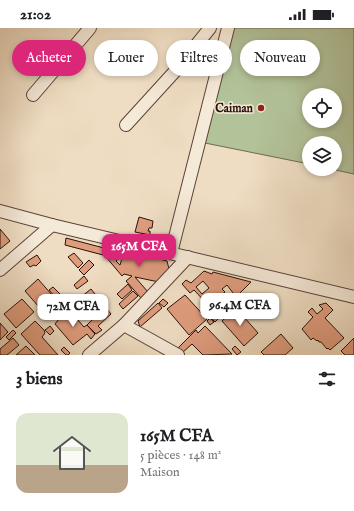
<!DOCTYPE html>
<html lang="fr">
<meta charset="utf-8">
<style>
:root{--surface:#fff;--page:#f6f6f6;--text:#202124;--muted:#757577;--line:#e0e0e0;--accent:#db2777}
body{margin:0;font-family:"IM FELL English",serif;background:var(--page);color:var(--text);height:100vh;display:flex;flex-direction:column;font-size:15px;white-space:nowrap}
*{box-sizing:border-box;margin:0}
p{font-size:13px;color:var(--muted)}
.icon{flex:none;width:22px;height:22px;fill:none;stroke:currentColor;stroke-width:2;stroke-linecap:round;stroke-linejoin:round}
.map{position:relative;height:327px;overflow:hidden}
.details{display:flex;flex-direction:column;background:var(--surface);flex:1}
.details>*{flex:none}
.top-card{position:absolute;left:12px;top:12px;width:330px;height:36px;display:flex;gap:8px}
.buttons{position:absolute;left:302px;top:60px;display:grid;gap:8px}
.buttons a{display:grid;place-items:center;width:40px;height:40px;border-radius:50%;background:var(--surface);box-shadow:0 2px 6px #0003;font-size:20px}
.price{position:absolute;translate:-50% -34px;padding:0 9px;border-radius:8px;background:#fff;color:#222;font-size:13px;line-height:26px;filter:drop-shadow(0 1px 2px #0008)}
.price::after{content:'';position:absolute;left:50%;top:24px;width:12px;height:9px;margin-left:-6px;background:inherit;clip-path:polygon(0 0,100% 0,50% 100%)}
.price.current{background:var(--accent);color:#fff}
ul{padding:0;list-style:none}
li{display:flex;align-items:center;gap:12px;height:100px;padding:0 16px}
li+li{border-top:1px solid var(--line)}
li span{display:grid;place-items:center;flex:none;width:112px;height:80px;border-radius:12px;color:#555}
li>.icon{margin-inline-start:auto}
span .icon{width:48px;height:48px;fill:#fffc;stroke-width:1}
li b{font-size:17px}
h2{display:flex;justify-content:space-between;align-items:center;height:48px;padding:0 16px;font-size:17px}
.chip{padding:0 14px;border-radius:18px;background:var(--surface);box-shadow:0 2px 6px #0003;font-size:14px;line-height:36px}
.chip.current{background:var(--accent);color:#fff}
.status{display:flex;justify-content:space-between;align-items:center;height:28px;padding:0 20px;background:var(--surface);direction:ltr}
.status svg{height:11px;fill:currentColor}
.map>svg:first-child{display:block}
.green{fill:#b2c299;stroke:#6e6a51;fill-rule:evenodd}
.building{fill:#e09d7e;stroke:#291109;fill-rule:evenodd}
.lines{fill:none;stroke-linecap:round;stroke-linejoin:round}
.minor-casing{stroke:#5a4438;stroke-width:14}
.minor{stroke:#f5e9d8;stroke-width:12}
.poi-dot{fill:#8f2418;stroke:#f5e9d8;stroke-width:1.5}
.labels{text-anchor:middle;dominant-baseline:central;stroke-width:3;stroke-linejoin:round;paint-order:stroke}
.poi-label{font-size:12px;font-weight:bold;fill:#291109;stroke:#f5e9d8;text-anchor:end}
</style>
<div class="status"><b>21:02</b><svg viewBox="0 0 49 12"><path d="M0 12V9h3v3zM5 12V6h3v6zM10 12V3h3v9zM15 12V0h3v12zM26 1h20v11H26zM47 4h2v5h-2z"/></svg></div>
<div class="map">
<svg width="354" height="327" viewBox="0 0 354 327">
<rect width="100%" height="100%" fill="#efddc3"/>
<filter id="stains"><feTurbulence type="fractalNoise" baseFrequency=".005" numOctaves="4"/><feColorMatrix values="0 0 0 0 .2 0 0 0 0 .09 0 0 0 0 .02 0 0 0 .5 -.17"/></filter>
<radialGradient id="worn" r=".72"><stop offset=".6" stop-color="#630" stop-opacity="0"/><stop offset="1" stop-color="#630" stop-opacity=".3"/></radialGradient>
<path class="green" d="M229,0H354V146L331,141H335V115H309V136L205,115ZM309,67H335V93H309Z"/>
<g class="building">
<polygon points="139,189 153,193 152,200 149,200 148,203 150,203 150,207 135,204"/>
<polygon points="0,201 10,213 0,221"/>
<polygon points="66,210 104,220 103,227 65,217"/>
<path d="M116,220L167,233L170,245L159,254L135,249L148,264L141,270L126,253L132,248L124,246L122,248L106,229ZM123,227L120,237L116,233Z"/>
<polygon points="74,225 83,235 78,240 68,229"/>
<polygon points="37,227 41,233 36,238 34,237 30,239 26,234"/>
<polygon points="89,232 94,237 84,247 79,242"/>
<path d="M204,243L212,246L213,244L251,254L236,269L227,257L222,261L225,264L209,278L194,262L190,265L182,256L186,252L191,255ZM203,253L209,260L202,266L196,259Z"/>
<polygon points="84,248 88,253 77,261 74,257"/>
<polygon points="38,251 52,267 39,279 25,263"/>
<polygon points="128,256 132,262 122,271 117,266"/>
<polygon points="53,259 61,267 57,271 49,262"/>
<path d="M91,261L111,286L98,298L102,302L96,306L87,297L92,292L76,273ZM87,266L92,272L84,280L78,274Z"/>
<polygon points="133,263 138,268 123,281 119,276"/>
<polygon points="227,266 235,274 215,294 207,285"/>
<polygon points="185,267 207,291 189,307 167,281"/>
<polygon points="61,268 66,272 51,285 47,281"/>
<polygon points="69,269 73,273 70,276 66,272"/>
<polygon points="22,271 34,284 16,300 4,286"/>
<polygon points="163,271 168,275 164,279 159,275"/>
<polygon points="158,275 162,280 140,299 138,293"/>
<polygon points="326,275 333,282 325,290 344,310 330,322 328,320 327,321 321,314 319,314 318,312 317,313 313,310 311,312 302,301 313,289 308,284 312,280 317,286 323,281 319,277"/>
<polygon points="236,280 258,305 244,318 222,293"/>
<polygon points="68,284 71,284 84,299 87,297 95,306 91,311 87,306 73,317 55,296 58,292 57,290 63,285 65,286"/>
<polygon points="210,290 214,294 210,297 207,293"/>
<polygon points="35,293 44,302 45,305 42,309 58,327 40,327 21,306"/>
<polygon points="0,295 8,304 0,312"/>
<polygon points="50,298 54,303 50,307 45,302"/>
<polygon points="205,298 232,326 203,327 192,316 182,325 176,322 196,302 198,305"/>
<polygon points="13,302 16,305 9,312 6,309"/>
<polygon points="281,306 293,320 285,327 264,327 261,324"/>
<polygon points="13,310 19,317 7,327 0,327 0,321"/>
<polygon points="354,310 354,327 345,327 341,323"/>
<polygon points="26,318 35,327 16,327"/>
<polygon points="235,318 241,324 237,327 232,321"/>
<polygon points="64,319 70,325 68,327 66,327 61,322"/>
</g>
<g class="lines">
<g class="minor-casing">
<g id="minor">
<polyline points="33,67 90,0"/>
<polyline points="126,97 177,41 210,0"/>
<polyline points="0,183 52,197 0,242"/>
<polyline points="52,197 354,269"/>
<polyline points="171,225 228,0"/>
<polyline points="124,297 188,229"/>
<polyline points="89,327 124,297 178,327"/>
</g>
</g>
<use href="#minor" class="minor"/>
</g>
<circle class="poi-dot" cx="261" cy="80" r="4"/>
<g class="labels">
<g class="poi-label">
<text x="253" y="80">Caiman</text>
</g>
</g>
<rect width="100%" height="100%" filter="url(#stains)"/>
<rect width="100%" height="100%" fill="url(#worn)"/>
</svg>
<div class="buttons">
<a><svg class="icon" aria-label="locate" viewBox="0 0 24 24"><circle cx="12" cy="12" r="6"/><path d="M12 2v4M12 18v4M2 12h4M18 12h4"/></svg></a>
<a><svg class="icon" aria-label="layers" viewBox="0 0 24 24"><path d="M12 4l9 5-9 5-9-5zM3 14l9 5 9-5"/></svg></a>
</div>
<b class="price current" style="left:139px;top:240px">165M CFA</b>
<b class="price" style="left:240px;top:299px">96.4M CFA</b>
<b class="price" style="left:73px;top:300px">72M CFA</b>
<div class="top-card">
<a class="chip current">Acheter</a>
<a class="chip">Louer</a>
<a class="chip">Filtres</a>
<a class="chip">Nouveau</a>
</div>
</div>
<section class="details">
<h2>3 biens<svg class="icon" aria-label="filters" viewBox="0 0 24 24"><path d="M4 7h16M4 17h16"/><circle cx="9" cy="7" r="2"/><circle cx="15" cy="17" r="2"/></svg></h2>
<ul>
<li><span style="background:linear-gradient(#dfe7d0 65%,#b9a48a 0)"><svg class="icon" aria-label="home" viewBox="0 0 24 24"><path d="M3 11l9-7 9 7M6 9v11h12V9"/></svg></span><div><b>165M CFA</b><p>5 pièces · 148 m²</p><p>Maison</p></div></li>
</ul>
</section>
